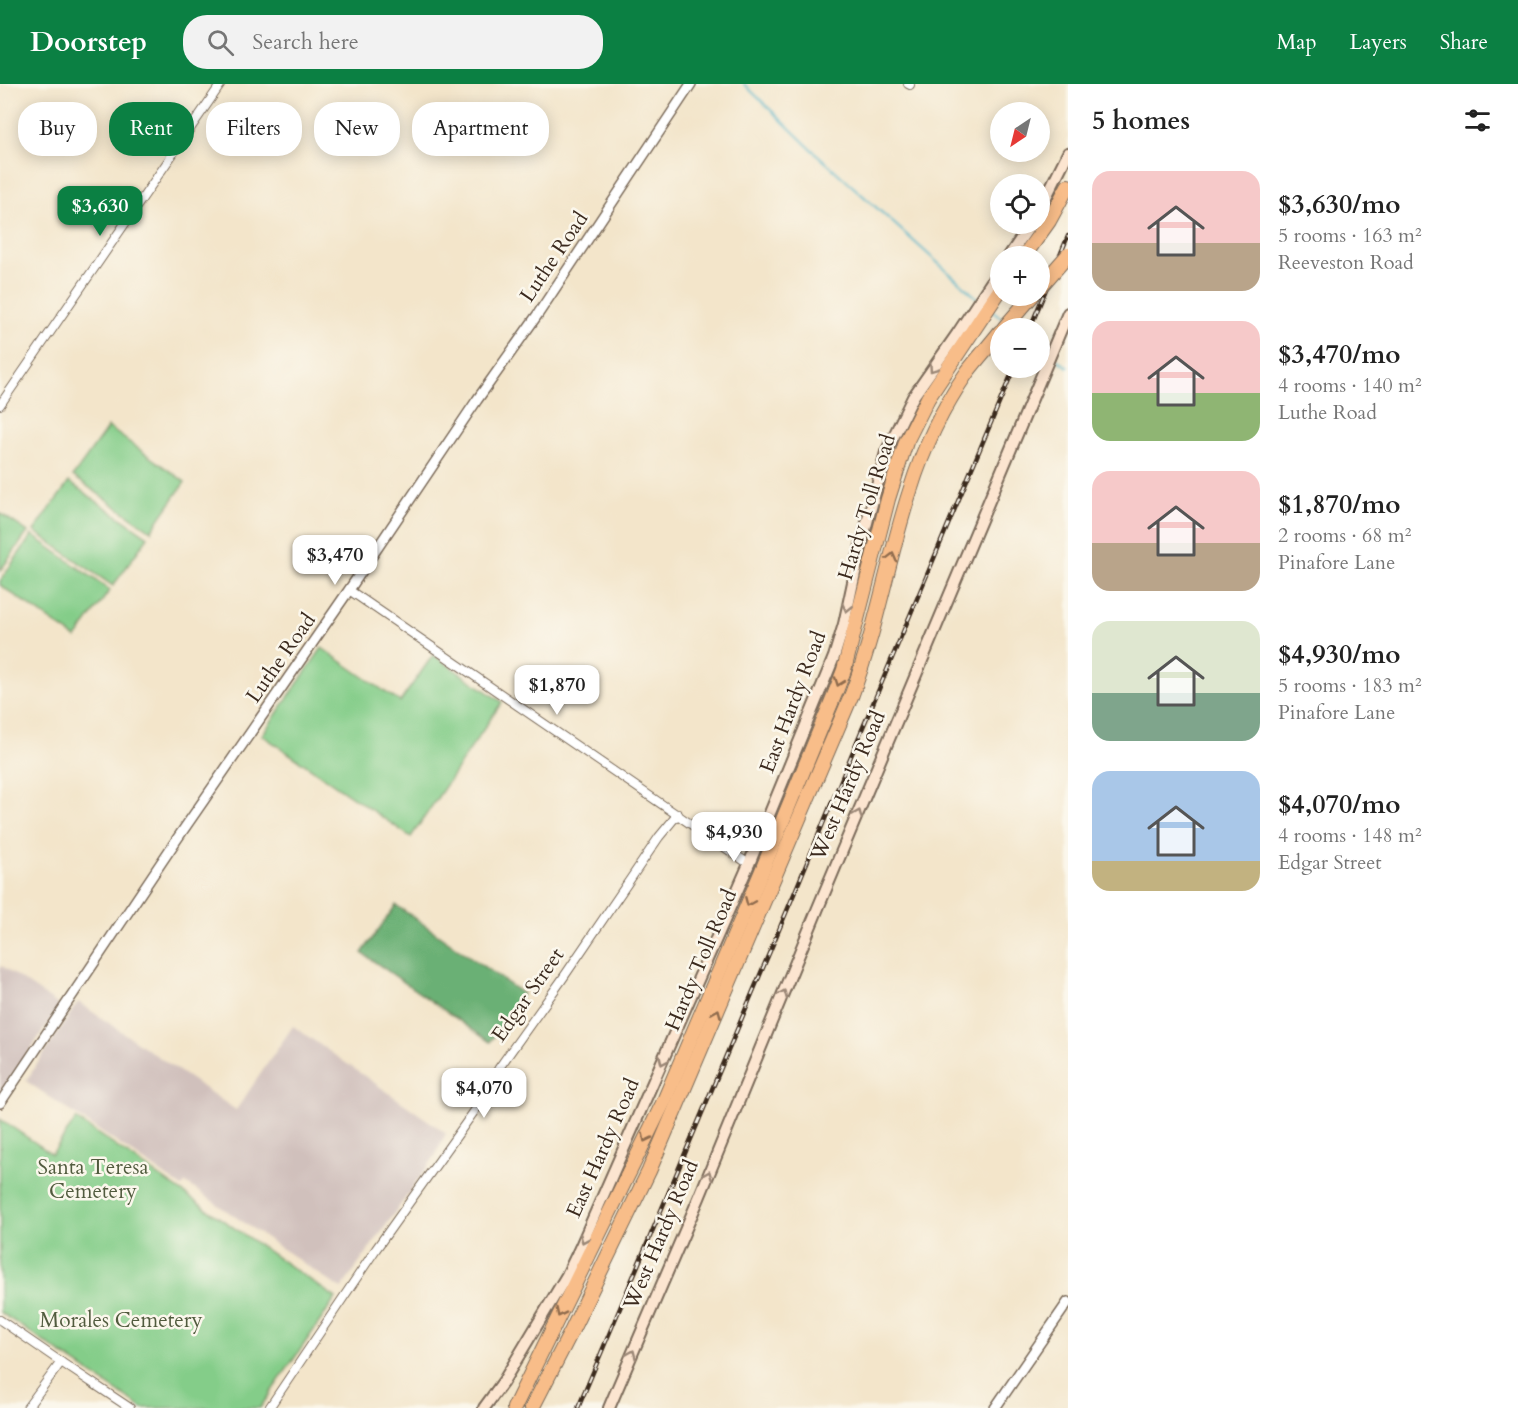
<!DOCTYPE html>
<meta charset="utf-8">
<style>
:root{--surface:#fff;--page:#f2f2f2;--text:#222;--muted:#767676;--accent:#0b8043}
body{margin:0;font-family:Cardo,serif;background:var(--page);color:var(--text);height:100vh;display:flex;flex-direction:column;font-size:22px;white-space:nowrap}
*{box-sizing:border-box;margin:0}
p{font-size:20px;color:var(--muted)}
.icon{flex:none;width:33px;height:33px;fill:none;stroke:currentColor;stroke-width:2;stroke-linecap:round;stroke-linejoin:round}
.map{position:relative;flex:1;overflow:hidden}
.panel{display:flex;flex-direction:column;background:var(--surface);width:450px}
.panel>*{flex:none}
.top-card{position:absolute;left:18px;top:18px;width:570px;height:54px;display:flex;gap:12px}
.needle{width:39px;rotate:215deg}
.fabs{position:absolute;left:990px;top:18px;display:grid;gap:12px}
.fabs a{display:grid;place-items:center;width:60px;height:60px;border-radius:50%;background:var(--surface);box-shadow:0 3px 15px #0003;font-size:30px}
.price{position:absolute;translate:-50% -51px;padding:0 14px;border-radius:12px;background:#fff;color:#222;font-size:20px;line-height:39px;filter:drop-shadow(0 2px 3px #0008)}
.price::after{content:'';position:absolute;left:50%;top:36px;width:18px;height:14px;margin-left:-9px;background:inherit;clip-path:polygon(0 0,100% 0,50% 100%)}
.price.active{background:var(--accent);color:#fff}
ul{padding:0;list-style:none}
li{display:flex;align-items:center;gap:18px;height:150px;padding:0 24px}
li span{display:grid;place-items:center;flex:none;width:168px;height:120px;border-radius:18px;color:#555}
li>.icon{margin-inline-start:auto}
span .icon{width:72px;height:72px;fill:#fffc;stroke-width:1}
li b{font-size:26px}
h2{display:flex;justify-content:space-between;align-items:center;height:72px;padding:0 24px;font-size:26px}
.pill{padding:0 21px;border-radius:24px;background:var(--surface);box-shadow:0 3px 15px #0003;font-size:21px;line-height:54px}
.pill.active{background:var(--accent);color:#fff}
header{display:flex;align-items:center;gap:36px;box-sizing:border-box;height:84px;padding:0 30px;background:var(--accent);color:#fff}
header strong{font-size:28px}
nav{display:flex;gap:33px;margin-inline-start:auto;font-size:21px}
.search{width:420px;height:54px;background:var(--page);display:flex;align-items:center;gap:15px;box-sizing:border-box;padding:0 21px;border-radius:24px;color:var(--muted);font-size:22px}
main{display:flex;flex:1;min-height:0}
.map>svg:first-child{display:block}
.industrial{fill:#d0c0bc}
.green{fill:#84cd89;stroke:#607c54;stroke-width:1.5}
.forest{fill:#6bb075;stroke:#536d4a;stroke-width:1.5}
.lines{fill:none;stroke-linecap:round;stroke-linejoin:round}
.stream{stroke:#47b0c6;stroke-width:2}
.minor-casing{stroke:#7b6b5a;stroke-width:10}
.tertiary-casing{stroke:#7b6b5a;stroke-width:12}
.secondary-casing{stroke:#7b6b5a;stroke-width:14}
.motorway-casing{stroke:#7b6b5a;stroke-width:16}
.minor{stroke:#fff;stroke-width:8}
.tertiary{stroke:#fff;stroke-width:9}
.secondary{stroke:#fce5d0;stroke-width:10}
.motorway{stroke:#f8bd89;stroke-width:14}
.rail-casing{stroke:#3b2a1e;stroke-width:4.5}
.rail{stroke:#fbf7ec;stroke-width:2;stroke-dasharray:7;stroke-linecap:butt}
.motorway-bridge-casing{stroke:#7b6b5a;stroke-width:16;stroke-linecap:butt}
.motorway-bridge{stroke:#f8bd89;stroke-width:14}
.oneway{stroke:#9c8877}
.oneway2{stroke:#906c4e}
.labels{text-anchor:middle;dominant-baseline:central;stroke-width:5;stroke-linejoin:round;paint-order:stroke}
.street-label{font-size:21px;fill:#3b2a1e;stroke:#fbf7ec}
.park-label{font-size:21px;fill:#515b3e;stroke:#fbf7ec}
</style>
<header>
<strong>Doorstep</strong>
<div class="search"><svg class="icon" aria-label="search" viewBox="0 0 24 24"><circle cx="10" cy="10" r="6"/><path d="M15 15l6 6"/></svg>Search here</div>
<nav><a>Map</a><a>Layers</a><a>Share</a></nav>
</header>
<main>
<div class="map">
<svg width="1068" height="1324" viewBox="0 0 1068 1324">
<rect width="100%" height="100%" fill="#fbf7ec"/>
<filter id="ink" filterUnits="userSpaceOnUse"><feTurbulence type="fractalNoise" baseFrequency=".0167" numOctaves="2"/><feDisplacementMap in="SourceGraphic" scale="12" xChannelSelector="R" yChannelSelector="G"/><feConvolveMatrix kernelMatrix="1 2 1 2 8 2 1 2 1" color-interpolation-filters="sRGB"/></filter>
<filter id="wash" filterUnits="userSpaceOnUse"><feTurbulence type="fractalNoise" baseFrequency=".008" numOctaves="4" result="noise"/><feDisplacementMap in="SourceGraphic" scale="24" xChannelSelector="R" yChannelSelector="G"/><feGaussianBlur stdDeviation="1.35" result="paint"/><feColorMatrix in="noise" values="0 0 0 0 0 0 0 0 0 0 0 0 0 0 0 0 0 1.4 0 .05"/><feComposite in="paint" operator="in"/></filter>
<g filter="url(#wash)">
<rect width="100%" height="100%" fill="#f3e5ca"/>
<g class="industrial">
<polygon points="2,882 60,922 0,1010 0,885"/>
<polygon points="78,918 236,1026 293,942 446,1049 435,1072 341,1205 186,1099 182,1103 26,997"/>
</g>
<g class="green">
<polygon points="108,343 185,398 151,447 73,392"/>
<polygon points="69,398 148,453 113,502 34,447"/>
<polygon points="0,429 28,448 0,487"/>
<polygon points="32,451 110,506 76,554 0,501 0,497"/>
<polygon points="322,564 400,618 433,571 502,618 411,753 262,651"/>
<polygon points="0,1035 52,1070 76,1035 336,1214 260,1324 142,1324 0,1228"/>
</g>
<polygon class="forest" points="396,821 523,910 490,958 362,869"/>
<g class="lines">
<g class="stream">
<polyline points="744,0 811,65 977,214"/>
<polyline points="993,227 1005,237"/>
<polyline points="1040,264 1048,270"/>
<polyline points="1053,273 1068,283"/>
</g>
</g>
</g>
<g filter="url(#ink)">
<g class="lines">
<g class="minor-casing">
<g id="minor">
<polyline points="908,0 910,1"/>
<polyline points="0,321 221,0"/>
<polyline points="349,506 749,780"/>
<polyline points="0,1236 61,1278 130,1324"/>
<polyline points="27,1324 61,1278"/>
<polyline points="269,1324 376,1165 478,1022 499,984 561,897 659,753 678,730"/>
</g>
</g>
<g class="tertiary-casing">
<g id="tertiary">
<polyline points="0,1019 177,755 349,506 477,316 538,230 691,0"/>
<polyline points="995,1324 1068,1218"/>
</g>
</g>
<g class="secondary-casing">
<g id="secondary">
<polyline points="1040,125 1068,69"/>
<polyline points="1009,172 1031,140"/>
<polyline points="484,1324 503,1298 567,1191 580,1164 749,780 834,573 844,540 861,461 886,368 913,313 957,250 1000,185"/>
<polyline points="609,1324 699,1114 818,824 1068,229"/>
</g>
</g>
<g class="motorway-casing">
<g id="motorway">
<polyline points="1024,172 1049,137 1068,102"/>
<polyline points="1004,244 1032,212"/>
<polyline points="514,1324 664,1017 761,789 836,607 844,586 888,415 906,358 928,314 1000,206"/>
<path d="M532,1324L571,1248L649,1087L852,610C877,544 888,474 910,407C923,365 943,323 968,287C978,274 990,261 1000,248"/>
</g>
</g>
<use href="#minor" class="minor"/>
<use href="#tertiary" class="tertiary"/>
<use href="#secondary" class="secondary"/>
<use href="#motorway" class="motorway"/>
<g class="rail-casing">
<g id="rail">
<polyline points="1030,244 1068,152"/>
<polyline points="578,1324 794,810 858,655 1014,284"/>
</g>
</g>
<use href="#rail" class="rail"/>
<g class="motorway-bridge-casing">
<polyline id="motorway-bridge" points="1040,203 1068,171"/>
</g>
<use href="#motorway-bridge" class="motorway-bridge"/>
</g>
<defs><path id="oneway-chevron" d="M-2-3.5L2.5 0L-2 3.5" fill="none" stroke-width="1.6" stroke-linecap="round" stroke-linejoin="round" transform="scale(1.5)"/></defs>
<g class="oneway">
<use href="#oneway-chevron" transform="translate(933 284) rotate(125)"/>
<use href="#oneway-chevron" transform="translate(847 524) rotate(103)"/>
<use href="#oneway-chevron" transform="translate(858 730) rotate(-67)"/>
<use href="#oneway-chevron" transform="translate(783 910) rotate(-68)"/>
<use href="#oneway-chevron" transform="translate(663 977) rotate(114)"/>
<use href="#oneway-chevron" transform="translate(708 1091) rotate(-68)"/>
<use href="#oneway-chevron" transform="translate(584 1155) rotate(114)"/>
<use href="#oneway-chevron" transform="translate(632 1270) rotate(-67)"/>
</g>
<g class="oneway2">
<use href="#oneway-chevron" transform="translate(892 473) rotate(-76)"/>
<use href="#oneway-chevron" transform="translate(839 598) rotate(110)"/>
<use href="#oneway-chevron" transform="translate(749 818) rotate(113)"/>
<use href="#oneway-chevron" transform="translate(717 929) rotate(-67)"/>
<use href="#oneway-chevron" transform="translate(646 1054) rotate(116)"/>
<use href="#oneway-chevron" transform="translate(560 1229) rotate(116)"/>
</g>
</g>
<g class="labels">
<g class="street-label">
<text transform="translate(554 173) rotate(-56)">Luthe Road</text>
<text transform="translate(867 423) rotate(-73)">Hardy Toll Road</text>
<text transform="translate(281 574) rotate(-55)">Luthe Road</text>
<text transform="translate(793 618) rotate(-69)">East Hardy Road</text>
<text transform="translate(848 702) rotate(-67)">West Hardy Road</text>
<text transform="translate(701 876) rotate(-67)">Hardy Toll Road</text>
<text transform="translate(528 911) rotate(-55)">Edgar Street</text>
<text transform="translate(603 1064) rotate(-66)">East Hardy Road</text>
<text transform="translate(661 1151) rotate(-67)">West Hardy Road</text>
</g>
<g class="park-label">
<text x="93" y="1083">Santa Teresa<tspan x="93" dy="24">Cemetery</tspan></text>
<text x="121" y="1236">Morales Cemetery</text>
</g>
</g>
</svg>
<div class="fabs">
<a><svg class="needle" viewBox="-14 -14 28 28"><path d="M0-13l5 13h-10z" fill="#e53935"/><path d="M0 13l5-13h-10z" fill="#767676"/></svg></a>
<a><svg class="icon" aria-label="locate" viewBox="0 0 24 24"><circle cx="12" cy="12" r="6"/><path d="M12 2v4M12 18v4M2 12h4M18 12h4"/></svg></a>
<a>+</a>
<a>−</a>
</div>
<b class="price active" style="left:100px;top:153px">$3,630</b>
<b class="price" style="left:335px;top:502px">$3,470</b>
<b class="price" style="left:557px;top:632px">$1,870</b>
<b class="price" style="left:734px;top:779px">$4,930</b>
<b class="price" style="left:484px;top:1035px">$4,070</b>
<div class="top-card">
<a class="pill">Buy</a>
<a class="pill active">Rent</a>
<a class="pill">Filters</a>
<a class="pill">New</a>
<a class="pill">Apartment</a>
</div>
</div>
<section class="panel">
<h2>5 homes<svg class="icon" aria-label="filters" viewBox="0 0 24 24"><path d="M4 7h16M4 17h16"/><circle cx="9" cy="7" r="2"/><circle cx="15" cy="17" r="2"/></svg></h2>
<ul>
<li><span style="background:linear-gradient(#f6c9c9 60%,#b9a48a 0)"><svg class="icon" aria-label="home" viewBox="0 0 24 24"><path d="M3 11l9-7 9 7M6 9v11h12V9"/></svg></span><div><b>$3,630/mo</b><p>5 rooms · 163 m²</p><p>Reeveston Road</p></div></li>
<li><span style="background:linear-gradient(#f6c9c9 60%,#8fb573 0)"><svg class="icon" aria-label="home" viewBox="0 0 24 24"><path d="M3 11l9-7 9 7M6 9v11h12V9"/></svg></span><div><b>$3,470/mo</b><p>4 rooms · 140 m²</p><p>Luthe Road</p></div></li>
<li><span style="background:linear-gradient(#f6c9c9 60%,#b9a48a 0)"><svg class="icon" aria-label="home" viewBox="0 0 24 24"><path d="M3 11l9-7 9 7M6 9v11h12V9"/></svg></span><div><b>$1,870/mo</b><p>2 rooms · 68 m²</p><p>Pinafore Lane</p></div></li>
<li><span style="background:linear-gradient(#dfe7d0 60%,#7fa58c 0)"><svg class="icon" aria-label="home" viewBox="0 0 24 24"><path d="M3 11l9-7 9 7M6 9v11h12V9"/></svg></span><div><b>$4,930/mo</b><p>5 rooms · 183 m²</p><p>Pinafore Lane</p></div></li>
<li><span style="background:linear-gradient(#a9c7e8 75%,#c2b280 0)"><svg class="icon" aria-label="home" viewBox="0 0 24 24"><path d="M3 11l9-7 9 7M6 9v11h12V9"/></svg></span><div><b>$4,070/mo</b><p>4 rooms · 148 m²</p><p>Edgar Street</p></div></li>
</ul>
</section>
</main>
